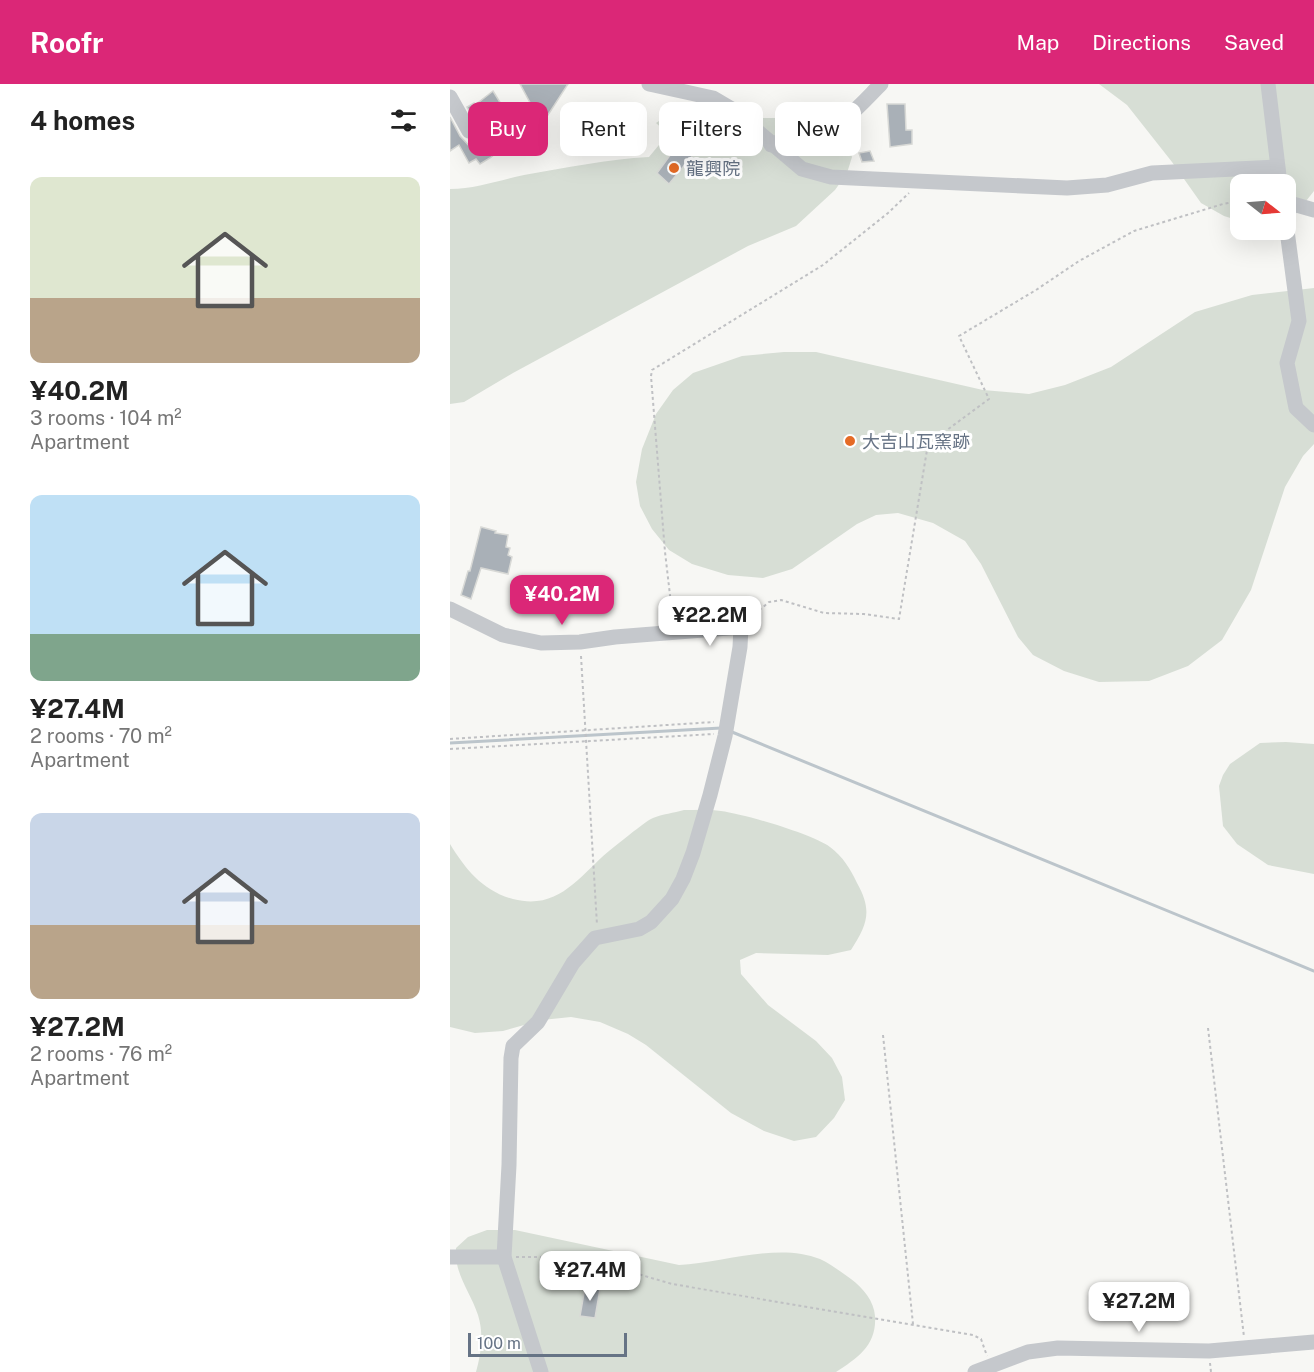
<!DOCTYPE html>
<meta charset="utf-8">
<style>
:root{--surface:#fff;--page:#f2f2f2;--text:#222;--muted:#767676;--accent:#db2777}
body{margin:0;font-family:"Public Sans","Noto Sans JP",sans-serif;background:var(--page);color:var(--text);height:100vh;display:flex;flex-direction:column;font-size:22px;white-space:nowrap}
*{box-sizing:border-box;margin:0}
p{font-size:20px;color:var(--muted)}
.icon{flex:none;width:33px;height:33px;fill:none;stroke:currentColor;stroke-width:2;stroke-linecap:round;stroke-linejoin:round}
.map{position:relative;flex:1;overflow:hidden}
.side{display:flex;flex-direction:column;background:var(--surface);width:450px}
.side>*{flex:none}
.hud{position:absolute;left:18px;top:18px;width:570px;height:54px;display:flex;gap:12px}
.needle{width:39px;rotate:107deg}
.tools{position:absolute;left:780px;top:90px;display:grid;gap:12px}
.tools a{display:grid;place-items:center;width:66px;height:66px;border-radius:12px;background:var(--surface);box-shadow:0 6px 24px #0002;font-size:30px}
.scale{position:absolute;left:18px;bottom:15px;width:159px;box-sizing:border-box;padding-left:6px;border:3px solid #667385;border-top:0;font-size:16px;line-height:21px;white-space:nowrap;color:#667385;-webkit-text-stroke:4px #fff;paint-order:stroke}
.price{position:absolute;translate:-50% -51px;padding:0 14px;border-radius:12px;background:#fff;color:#222;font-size:20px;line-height:39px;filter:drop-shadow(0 2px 3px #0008)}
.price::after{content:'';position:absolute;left:50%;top:36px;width:18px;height:14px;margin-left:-9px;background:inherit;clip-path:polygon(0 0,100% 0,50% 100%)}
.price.active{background:var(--accent);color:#fff}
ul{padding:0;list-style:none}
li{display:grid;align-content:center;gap:12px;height:318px;padding:0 30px}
li span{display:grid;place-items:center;height:186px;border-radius:12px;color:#555}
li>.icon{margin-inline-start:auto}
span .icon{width:108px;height:108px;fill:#fffc;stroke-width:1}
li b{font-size:26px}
h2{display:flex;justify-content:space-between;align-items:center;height:72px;padding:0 30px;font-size:26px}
.chip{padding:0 21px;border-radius:12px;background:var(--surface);box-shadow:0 6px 24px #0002;font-size:21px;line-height:54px}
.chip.active{background:var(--accent);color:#fff}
header{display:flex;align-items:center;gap:36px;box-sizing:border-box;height:84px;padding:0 30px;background:var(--accent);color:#fff}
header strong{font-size:28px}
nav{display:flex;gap:33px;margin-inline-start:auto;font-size:21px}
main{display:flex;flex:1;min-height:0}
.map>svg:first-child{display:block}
.green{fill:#d7ded5}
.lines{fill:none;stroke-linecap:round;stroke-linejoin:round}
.stream{stroke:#bcc5cb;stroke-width:3}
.building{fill:#a9b0b7;stroke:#d8d9d6;stroke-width:1.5}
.path{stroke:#bfc0c3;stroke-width:2;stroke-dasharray:3 3;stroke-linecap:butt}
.minor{stroke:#c5c8cc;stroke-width:15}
.poi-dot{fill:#e56b26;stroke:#fff;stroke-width:2}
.labels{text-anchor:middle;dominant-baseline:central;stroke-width:6;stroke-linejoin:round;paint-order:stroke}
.poi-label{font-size:18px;fill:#667385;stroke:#fff;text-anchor:start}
</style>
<header>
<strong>Roofr</strong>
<nav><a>Map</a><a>Directions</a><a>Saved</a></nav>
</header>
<main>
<section class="side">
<h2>4 homes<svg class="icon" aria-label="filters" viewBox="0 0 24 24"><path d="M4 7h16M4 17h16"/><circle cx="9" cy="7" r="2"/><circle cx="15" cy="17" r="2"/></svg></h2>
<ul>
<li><span style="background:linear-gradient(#dfe7d0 65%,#b9a48a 0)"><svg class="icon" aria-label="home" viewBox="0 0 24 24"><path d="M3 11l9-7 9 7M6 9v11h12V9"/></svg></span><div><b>¥40.2M</b><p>3 rooms · 104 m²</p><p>Apartment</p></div></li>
<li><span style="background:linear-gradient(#bfe0f5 75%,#7fa58c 0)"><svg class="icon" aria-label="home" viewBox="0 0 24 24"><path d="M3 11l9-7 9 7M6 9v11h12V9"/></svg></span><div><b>¥27.4M</b><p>2 rooms · 70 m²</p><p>Apartment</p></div></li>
<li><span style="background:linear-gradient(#c9d6e8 60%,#b9a48a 0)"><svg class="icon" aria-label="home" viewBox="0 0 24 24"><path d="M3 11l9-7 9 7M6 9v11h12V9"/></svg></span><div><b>¥27.2M</b><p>2 rooms · 76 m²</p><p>Apartment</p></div></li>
</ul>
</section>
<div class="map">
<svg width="864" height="1288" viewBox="0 0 864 1288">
<rect width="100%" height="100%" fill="#f7f7f4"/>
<g class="green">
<polygon points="649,0 864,0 864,107 844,132 836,135 836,100 790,100 790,137 774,132 751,119 722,78 677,21"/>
<path d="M224,27L247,33L269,48L285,41L313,34H361L385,40L394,51L402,73L397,89L385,106L346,142L298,162L63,289L14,318L0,320V105C25,105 49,96 74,91C115,84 158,75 199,73L218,50L206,39Z"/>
<polygon points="864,204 864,360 853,372 835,403 801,506 772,556 738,582 699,597 649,598 614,587 583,571 568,553 531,480 515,457 483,439 448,429 426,431 407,440 342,485 313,494 278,491 242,480 219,466 202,445 190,422 186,398 192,365 206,330 223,306 243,289 292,272 334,268 366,268 533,306 579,310 615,301 661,283 745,228 802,211"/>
<polygon points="836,658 864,660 864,790 818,781 787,760 773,742 769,702 773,691 780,680 810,659"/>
<path d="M234,726C246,726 259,725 271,727C294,730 362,750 380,763C393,773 400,784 407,799C423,827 417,841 401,866L378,871L306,869L290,876L291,890L318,921L366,957L382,974L392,993L395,1016L384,1034L366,1053L344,1057L314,1047L281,1029L196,961L178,950L150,938L121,933L92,936L53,947L25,949L0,943V760C16,786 33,807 63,815C109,827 129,792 159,767C167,760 176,754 184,747C190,743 196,737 203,734C212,730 224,729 234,726Z"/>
<path d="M37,1146H65L229,1181C272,1179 328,1158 370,1175C381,1180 391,1188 401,1195C413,1204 424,1217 425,1232C427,1261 408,1274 386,1288H26C31,1270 34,1250 28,1231C20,1207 4,1190 6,1164L18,1153Z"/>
</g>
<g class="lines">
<g class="stream">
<polyline points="282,648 864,887"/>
<polyline points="0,659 271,644"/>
</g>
</g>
<g class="building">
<polygon points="70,0 118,0 96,34 83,24"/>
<polygon points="43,7 51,20 25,37 17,23 24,19 25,21"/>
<polygon points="437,20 455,20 456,46 462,46 462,60 440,63"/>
<polygon points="73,22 76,25 66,39 72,49 40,74 30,80 26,75 19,79 9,61 0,67 0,33 10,52 23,66 32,61 59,36 56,30 63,24 67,28"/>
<polygon points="229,59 243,71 219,100 207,89"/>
<polygon points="420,67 424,77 412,78 409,69"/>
<polygon points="31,443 46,447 45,449 58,451 56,463 60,464 58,471 62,473 58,490 31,484 21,515 11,511 18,487 20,487"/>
<polygon points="135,1203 150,1205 145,1234 130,1232"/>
</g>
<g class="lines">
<g class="path">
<polyline points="300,534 319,518 331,516 374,529 414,530 449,535 478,360 539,315 509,252 586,206 629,177 684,147 773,120 790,117"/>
<polyline points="223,537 215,468 201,292 202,286 373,181 438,129 459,109"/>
<polyline points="131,572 147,841"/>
<polyline points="0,655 264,638"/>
<polyline points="0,665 264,650"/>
<polyline points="758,944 794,1253"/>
<polyline points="433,951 463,1240"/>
<polyline points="66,1173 130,1173 222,1200 523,1251 531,1255 537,1272"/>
<polyline points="760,1279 761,1288"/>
</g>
<g class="minor">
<polyline points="199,0 263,14 280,24 352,85 381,93 617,104 657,101 702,89 827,83"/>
<polyline points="818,0 830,100"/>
<polyline points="0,13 19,47"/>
<path d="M321,61C337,53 348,55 363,51C391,45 412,19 431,0"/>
<polyline points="836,118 864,126"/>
<polyline points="836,139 849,237 837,279 846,324 864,341"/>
<polyline points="0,525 53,551 91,559 130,558 165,553 291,543 290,563 275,652 260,711 243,769 233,795 222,815 201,838 189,845 145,854 123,879 88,938 63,962 61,974 59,1081 54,1173 91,1288"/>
<polyline points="0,1173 54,1173"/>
<polyline points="525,1288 578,1268 608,1264 759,1267 864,1258"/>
</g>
</g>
<g class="poi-dot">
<circle cx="224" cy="84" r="6"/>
<circle cx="400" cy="357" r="6"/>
</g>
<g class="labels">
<g class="poi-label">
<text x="236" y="84">龍興院</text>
<text x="412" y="357">大吉山瓦窯跡</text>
</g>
</g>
</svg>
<div class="tools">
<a><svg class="needle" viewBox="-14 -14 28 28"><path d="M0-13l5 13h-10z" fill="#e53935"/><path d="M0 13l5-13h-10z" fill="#767676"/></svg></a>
</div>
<div class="scale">100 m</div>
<b class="price active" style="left:112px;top:542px">¥40.2M</b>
<b class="price" style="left:260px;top:563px">¥22.2M</b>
<b class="price" style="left:140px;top:1218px">¥27.4M</b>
<b class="price" style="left:689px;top:1249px">¥27.2M</b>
<div class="hud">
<a class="chip active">Buy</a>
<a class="chip">Rent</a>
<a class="chip">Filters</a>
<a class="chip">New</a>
</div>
</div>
</main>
